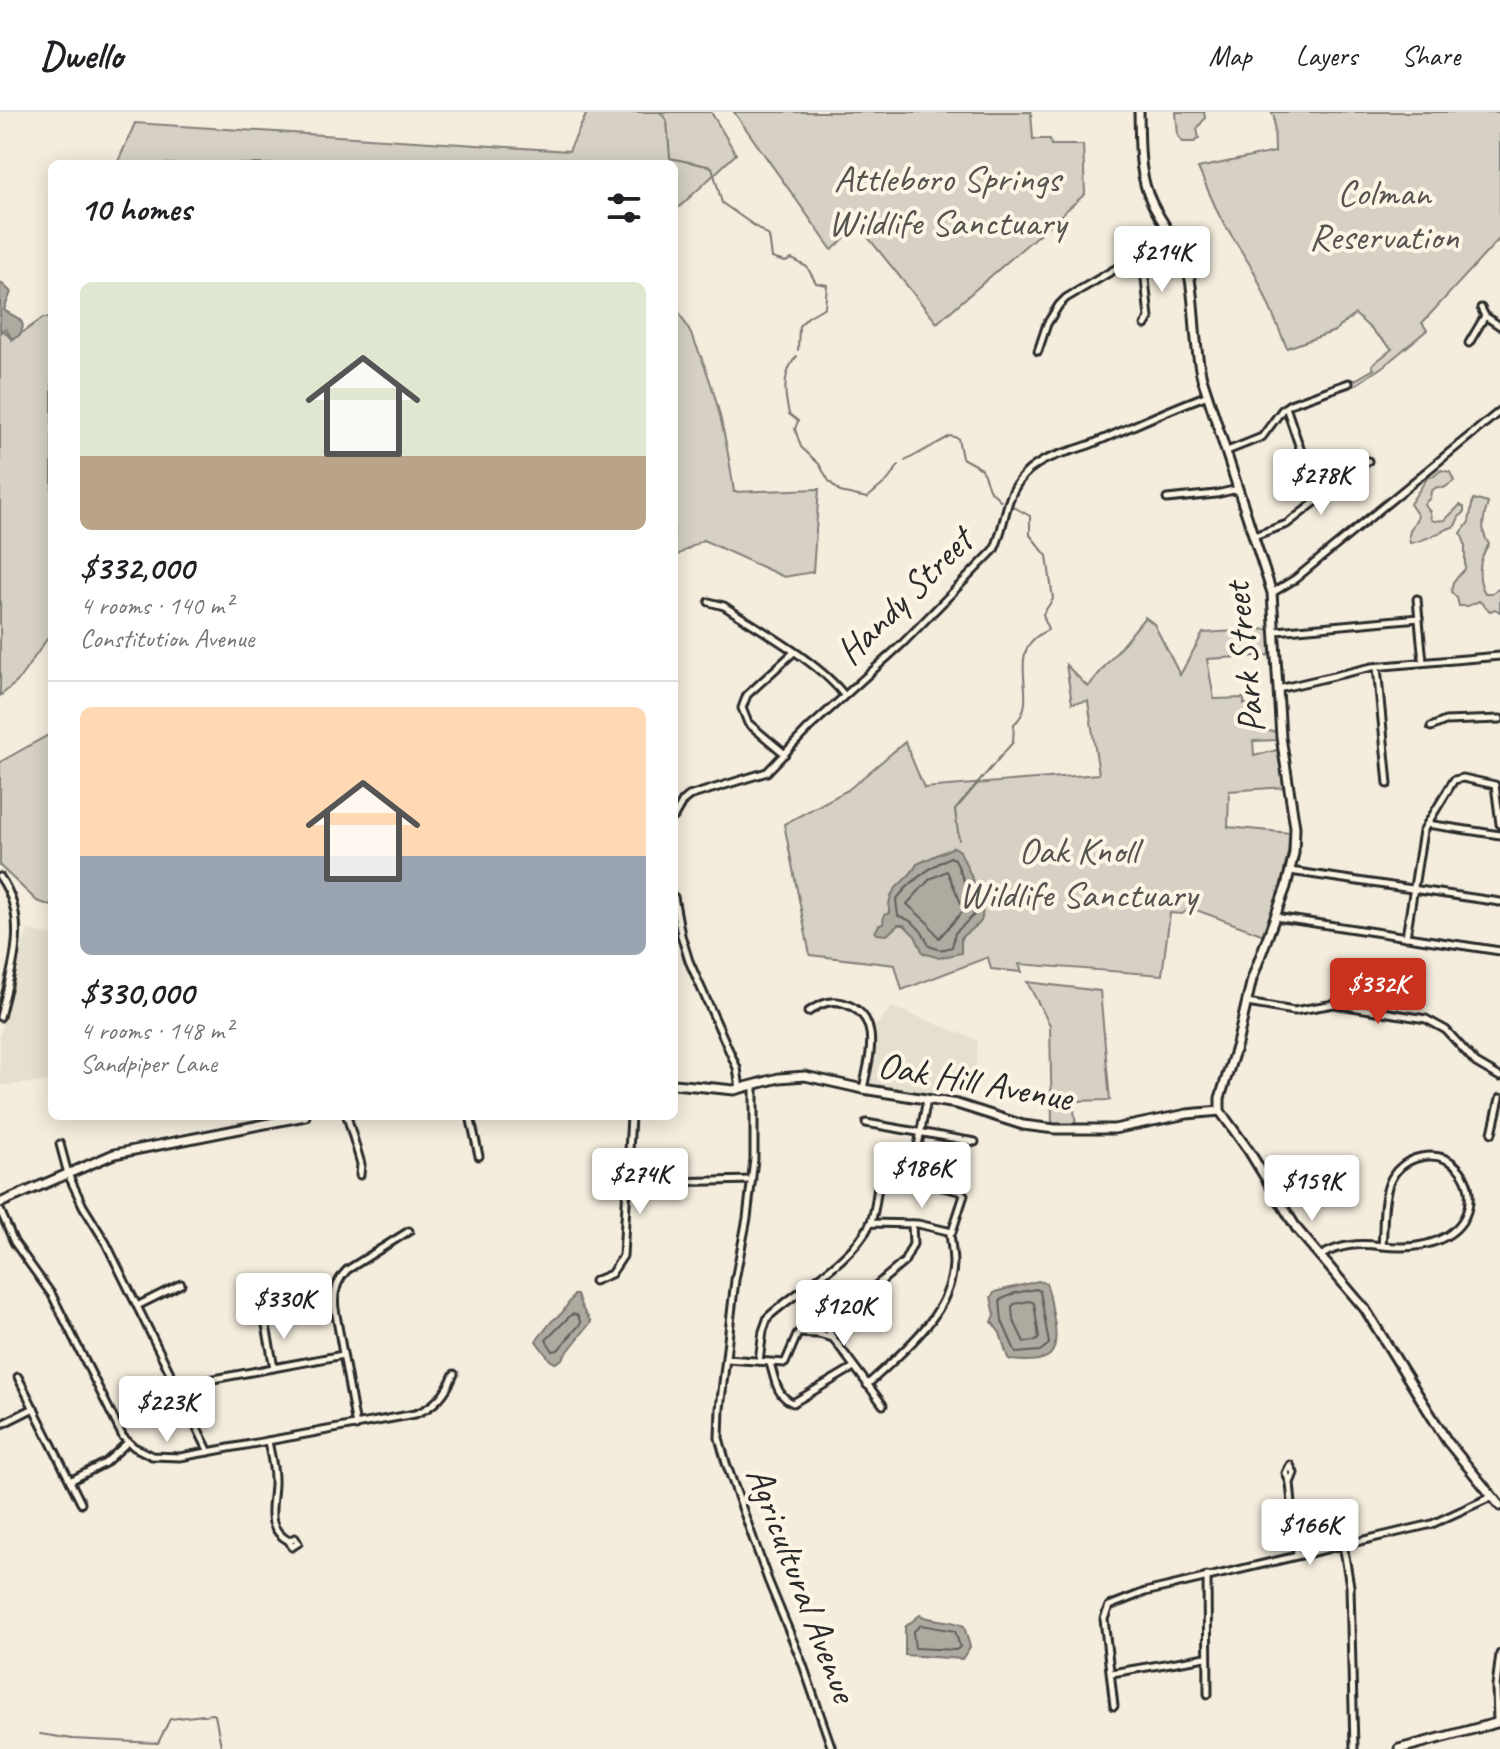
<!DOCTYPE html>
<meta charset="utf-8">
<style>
:root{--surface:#fff;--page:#f6f6f6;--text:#202124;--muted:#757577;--line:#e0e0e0;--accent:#c8321e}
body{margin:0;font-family:Caveat,sans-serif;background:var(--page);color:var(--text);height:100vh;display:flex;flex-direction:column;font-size:30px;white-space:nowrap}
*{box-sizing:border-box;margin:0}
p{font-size:26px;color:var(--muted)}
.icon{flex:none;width:44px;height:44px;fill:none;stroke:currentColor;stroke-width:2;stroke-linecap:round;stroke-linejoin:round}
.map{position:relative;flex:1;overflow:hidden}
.details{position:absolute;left:48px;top:48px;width:630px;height:960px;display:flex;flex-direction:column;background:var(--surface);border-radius:12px;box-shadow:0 4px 20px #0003}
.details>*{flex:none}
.price{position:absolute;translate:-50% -68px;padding:0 18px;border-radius:8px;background:#fff;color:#222;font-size:26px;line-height:52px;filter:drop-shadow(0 2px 4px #0008)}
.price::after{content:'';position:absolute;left:50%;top:48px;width:24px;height:18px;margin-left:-12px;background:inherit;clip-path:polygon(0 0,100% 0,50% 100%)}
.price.current{background:var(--accent);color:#fff}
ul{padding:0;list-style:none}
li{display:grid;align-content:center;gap:16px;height:424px;padding:0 32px}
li+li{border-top:2px solid var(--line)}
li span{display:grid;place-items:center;height:248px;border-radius:12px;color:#555}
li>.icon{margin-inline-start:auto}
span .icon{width:144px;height:144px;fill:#fffc;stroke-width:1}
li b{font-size:34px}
h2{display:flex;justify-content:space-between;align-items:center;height:96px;padding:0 32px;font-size:34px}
header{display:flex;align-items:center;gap:48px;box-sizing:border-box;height:112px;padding:0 40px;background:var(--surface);border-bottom:2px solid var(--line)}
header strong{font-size:38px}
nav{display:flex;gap:44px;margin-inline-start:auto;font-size:28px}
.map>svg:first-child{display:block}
.built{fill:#e5dfd0}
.green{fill:#d6d1c4;stroke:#807e78;stroke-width:2}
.water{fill:#afaaa0;stroke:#7a7771;stroke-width:2}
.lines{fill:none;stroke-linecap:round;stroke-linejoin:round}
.shore{stroke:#605e5a;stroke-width:2}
.stream{stroke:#7a7771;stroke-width:2}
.minor-casing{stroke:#2b2b2b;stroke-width:11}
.major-casing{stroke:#2b2b2b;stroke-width:13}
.minor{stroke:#fcf5e5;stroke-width:5}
.major{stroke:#fcf5e5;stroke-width:7}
.labels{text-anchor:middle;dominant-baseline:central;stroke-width:8;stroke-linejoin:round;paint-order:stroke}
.park-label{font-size:38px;fill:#565451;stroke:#fcf5e5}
.street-label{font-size:38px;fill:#2b2b2b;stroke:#fcf5e5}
</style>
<header>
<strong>Dwello</strong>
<nav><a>Map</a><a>Layers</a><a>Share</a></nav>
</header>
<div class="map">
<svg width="1500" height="1637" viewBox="0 0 1500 1637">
<rect width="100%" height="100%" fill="#f4edde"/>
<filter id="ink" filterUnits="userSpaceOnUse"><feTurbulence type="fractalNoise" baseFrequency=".0125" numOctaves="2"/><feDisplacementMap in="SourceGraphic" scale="16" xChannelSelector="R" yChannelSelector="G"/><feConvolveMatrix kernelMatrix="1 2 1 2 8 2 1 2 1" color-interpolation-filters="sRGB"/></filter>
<g filter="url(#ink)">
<g class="built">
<polygon points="28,817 52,824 52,969 0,974 0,922 14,863"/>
<polygon points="892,895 978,928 975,963 966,961 942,965 937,983 872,975 868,967 875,931 873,917"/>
</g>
<g class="green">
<polygon points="584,0 711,0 736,42 674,100 674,52 117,52 135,11 569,39 586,3"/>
<polygon points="734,0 1031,0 1033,27 1050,27 1051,33 1083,33 1085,82 937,211 859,114 832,138"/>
<polygon points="1176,0 1204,0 1205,6 1197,17 1199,26 1194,30 1183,30 1178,24"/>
<polygon points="1271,0 1500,0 1500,126 1422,211 1427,218 1385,253 1354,274 1351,274 1350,271 1374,257 1372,253 1392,237 1355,202 1335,219 1287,236 1255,161 1219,103 1198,56 1275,40 1274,4"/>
<path d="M674,192C710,248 725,314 734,380L819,377L813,460L784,465L703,428L674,445Z"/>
<polygon points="43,206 52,206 52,520 17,570 0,584 0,221 3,218 12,228"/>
<path d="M1441,358L1450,360L1454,369L1444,376L1437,375L1431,379L1430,386L1424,392L1430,400L1431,407L1434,409L1445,408L1460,393L1464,395V401L1459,405L1455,414C1440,419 1426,429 1410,431C1406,420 1414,413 1418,404L1410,392L1428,365L1434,364Z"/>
<path d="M1473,387L1488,391C1483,407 1480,419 1489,432C1479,446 1476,466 1485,481H1492L1500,476V500L1495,497L1490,499L1479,489L1468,494H1459L1457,486L1451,480L1453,470L1465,457V432L1461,421L1469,410Z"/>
<polygon points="1145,505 1154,512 1180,563 1203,521 1271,517 1273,543 1207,547 1214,587 1244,586 1244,592 1249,592 1250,610 1255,611 1255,620 1276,619 1277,628 1253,629 1254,644 1277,638 1285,675 1229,679 1228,715 1291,721 1283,771 1264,823 1191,796 1182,802 1170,801 1162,863 1019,852 1022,860 991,857 988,845 902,878 895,853 810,843 784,712 848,678 905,630 924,676 1099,662 1088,589 1072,591 1066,553 1088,575"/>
<polygon points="52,621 52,794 37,789 0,754 0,650"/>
<polygon points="1027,870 1100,879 1110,988 1073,989 1076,1014 1052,1013 1050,913"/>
</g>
<g class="water">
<path d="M0,170L11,180L4,198C12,204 28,207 21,220C18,226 17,225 11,226L6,217L0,219Z"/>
<path d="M954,735L960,739C966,754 988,794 981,809C977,816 966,819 961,826V841L939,846L923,841L915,824L904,813H898L887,823L877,822L875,820L879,813L883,812L884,803L889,801C887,772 906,774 917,752Z"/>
<path d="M1038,1169L1046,1171C1050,1181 1051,1191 1053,1202C1061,1242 1053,1253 1011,1248L1008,1246L1000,1221L992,1210L995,1203L991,1185L995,1180Z"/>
<polygon points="574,1183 577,1183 582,1196 591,1210 561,1248 555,1251 550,1248 536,1229 552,1209 562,1201"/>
<path d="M920,1503C933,1510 950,1507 964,1514L970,1535L962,1547L905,1543V1515Z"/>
</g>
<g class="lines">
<g class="shore">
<path d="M950,745L955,747L971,786L974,803L955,821L952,835L941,838L929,834C924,820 913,807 898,804L896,788C910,769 929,756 950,745Z"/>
<polygon points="947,759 964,798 939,826 928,811 907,792 930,767"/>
<polygon points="1036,1177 1040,1179 1049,1232 1040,1239 1016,1241 1002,1209 1000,1188 1015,1181"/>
<polygon points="1029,1189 1034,1191 1039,1226 1036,1229 1024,1230 1013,1207 1012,1195 1014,1192"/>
<polygon points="572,1202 577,1203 581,1211 558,1238 553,1239 546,1228"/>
<polygon points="921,1513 955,1519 960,1535 956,1538 915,1536 913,1520"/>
</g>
<g class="stream">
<polyline points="660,0 667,9 670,46 712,55 722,91 769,124 772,146 785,150 792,147 807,155 816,171 827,173 825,195 808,205 799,214 798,238"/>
<path d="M797,244C782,260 784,281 789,302L798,309L795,317L801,335L819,352L829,369L840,380L867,386L888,368L899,353"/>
<polyline points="905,349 950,324 958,326 962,346 982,357 989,377 1001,389"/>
<path d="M959,728L955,698L1013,630L1014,612C1044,587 999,539 1048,518L1043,502L1053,487L1047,444L1030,423V404L1012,394"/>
<polyline points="40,1622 72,1627 158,1631 170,1607 212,1602 215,1603 221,1634 217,1637"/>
</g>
<g class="minor-casing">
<g id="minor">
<polyline points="1143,147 1149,206 1145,213"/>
<polyline points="1481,196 1485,204 1500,214"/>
<polyline points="1469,231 1485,204"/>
<polyline points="1038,239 1047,212 1059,193 1066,186 1117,156 1176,132"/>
<polyline points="1286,295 1318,389"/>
<polyline points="1227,339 1262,325 1282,298 1290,292 1349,271"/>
<polyline points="1167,387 1216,382 1238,377"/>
<polyline points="1254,424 1287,412 1368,349"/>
<polyline points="1272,481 1295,467 1339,431 1500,299"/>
<polyline points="1417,487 1423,550"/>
<path d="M709,490L724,494C760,518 819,550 844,583"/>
<polyline points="1276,519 1419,506"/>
<polyline points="1377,555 1388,672"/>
<polyline points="1278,577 1372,555 1500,544"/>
<polyline points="1431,615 1445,609 1500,607"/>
<polyline points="785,642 748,611 742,596 747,583 793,541"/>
<path d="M674,705L683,689L689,684L767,660L809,616L902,532L994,438C1005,415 1004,390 1019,369C1038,343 1067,342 1094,331C1132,315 1169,297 1208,283"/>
<polyline points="1427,712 1500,723"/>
<polyline points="1290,759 1500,790"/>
<path d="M0,765C31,809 11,857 0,905"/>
<polyline points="674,785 681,823 689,849 737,956 740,977"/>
<polyline points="1275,805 1500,839"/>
<polyline points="1406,825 1423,719 1454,668 1463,666 1495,673 1500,712"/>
<polyline points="1247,891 1294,899 1334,892 1426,907 1446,918 1476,951 1500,965"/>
<path d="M808,900C819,892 830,887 843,891C884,904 869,946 863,977"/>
<polyline points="754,974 754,1047 747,1106 735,1168 720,1297 719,1326 726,1351 768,1468 803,1553 832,1637"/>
<polyline points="347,1004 361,1052 360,1063"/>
<polyline points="470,1004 479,1044"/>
<polyline points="866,1011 975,1030"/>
<polyline points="1492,1021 1500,986"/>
<polyline points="60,1032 68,1062 83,1094 106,1131 209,1340"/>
<polyline points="911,1070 927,987"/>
<polyline points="628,1071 752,1068"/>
<path d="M0,1098L14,1130L52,1183L123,1325L134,1335L152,1344L180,1345L415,1302C435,1295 446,1281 454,1262"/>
<path d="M1320,1144C1341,1132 1359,1131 1382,1134C1384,1114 1382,1091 1389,1072C1394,1058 1406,1048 1421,1045C1483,1033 1500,1147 1382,1134"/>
<polyline points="594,1169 611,1162 623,1144 631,1004"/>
<polyline points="137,1194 181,1172"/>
<polyline points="265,1208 274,1256"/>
<polyline points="819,1222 833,1226 826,1215"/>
<polyline points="833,1226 883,1293"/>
<polyline points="727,1247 785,1251 798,1221 818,1222 904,1150 913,1132 912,1112"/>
<path d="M759,1249L763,1219L768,1205C799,1177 852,1149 870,1112C876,1099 876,1083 879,1069C899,1062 939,1075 960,1079L964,1083L952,1120L918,1112L870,1111"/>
<path d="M770,1251C775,1267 776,1284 793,1291L854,1255"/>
<polyline points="18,1265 81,1391"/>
<path d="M867,1273C901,1241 951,1203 953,1152C953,1142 951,1131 950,1121"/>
<polyline points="176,1274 343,1243"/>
<polyline points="0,1313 34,1296"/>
<path d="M356,1314L335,1197C333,1182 336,1169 347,1158L409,1119"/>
<path d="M268,1329C270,1341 274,1354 274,1367C275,1391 262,1414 289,1429L295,1426L298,1431L292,1435L289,1429"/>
<polyline points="70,1369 105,1351 128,1330"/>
<polyline points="1290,1371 1294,1361 1290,1353 1286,1361 1290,1371 1297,1443"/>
<polyline points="1343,1432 1350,1474 1354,1637"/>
<polyline points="1207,1464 1208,1582"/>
<polyline points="1112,1561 1206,1545"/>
<polyline points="1114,1594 1104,1507 1109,1494 1145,1480 1432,1412 1491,1385"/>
<polyline points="1497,1611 1496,1574 1500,1542"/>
</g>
</g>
<g class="major-casing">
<g id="major">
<path d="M1139,0C1140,30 1138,63 1152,91C1163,115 1184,135 1189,162C1196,196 1193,232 1202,266L1272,481L1281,625L1295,715L1294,741L1286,775L1252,867L1237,932L1220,986V999L1249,1039L1297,1117L1365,1197L1447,1329L1500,1394"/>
<polyline points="674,972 734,978 779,966 805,964 863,977 957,992 1023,1013 1055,1017 1114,1017 1187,1002 1220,999"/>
<polyline points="0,1091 114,1042 305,1004"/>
<polyline points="1399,1637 1500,1610"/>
</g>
</g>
<use href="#minor" class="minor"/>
<use href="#major" class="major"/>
</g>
</g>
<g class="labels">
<g class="park-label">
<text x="947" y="66">Attleboro Springs<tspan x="947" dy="44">Wildlife Sanctuary</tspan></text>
<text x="1384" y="80">Colman<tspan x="1384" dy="44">Reservation</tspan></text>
<text x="1078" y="738">Oak Knoll<tspan x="1078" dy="44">Wildlife Sanctuary</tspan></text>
</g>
<g class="street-label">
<text transform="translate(904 484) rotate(-45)">Handy Street</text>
<text transform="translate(1244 546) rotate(-96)">Park Street</text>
<text transform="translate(975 969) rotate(10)">Oak Hill Avenue</text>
<text transform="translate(802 1472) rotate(69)">Agricultural Avenue</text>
</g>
</g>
</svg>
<b class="price" style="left:1162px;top:182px">$214K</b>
<b class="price" style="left:1321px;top:405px">$278K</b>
<b class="price current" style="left:1378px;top:914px">$332K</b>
<b class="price" style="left:922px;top:1098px">$186K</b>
<b class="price" style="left:640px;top:1104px">$274K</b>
<b class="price" style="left:1312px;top:1111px">$159K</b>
<b class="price" style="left:284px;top:1229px">$330K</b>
<b class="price" style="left:844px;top:1236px">$120K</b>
<b class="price" style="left:167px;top:1332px">$223K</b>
<b class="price" style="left:1310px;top:1455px">$166K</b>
<section class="details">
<h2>10 homes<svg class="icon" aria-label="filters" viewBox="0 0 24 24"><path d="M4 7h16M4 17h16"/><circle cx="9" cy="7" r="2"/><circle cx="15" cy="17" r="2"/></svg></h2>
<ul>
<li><span style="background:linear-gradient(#dfe7d0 70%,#b9a48a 0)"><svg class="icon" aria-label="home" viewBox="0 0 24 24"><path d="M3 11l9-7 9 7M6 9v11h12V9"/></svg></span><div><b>$332,000</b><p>4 rooms · 140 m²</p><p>Constitution Avenue</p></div></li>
<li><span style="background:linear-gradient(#ffd9b3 60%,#9aa5b1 0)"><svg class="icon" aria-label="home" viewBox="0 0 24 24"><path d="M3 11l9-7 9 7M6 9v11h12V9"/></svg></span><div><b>$330,000</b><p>4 rooms · 148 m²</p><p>Sandpiper Lane</p></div></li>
</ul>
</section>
</div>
